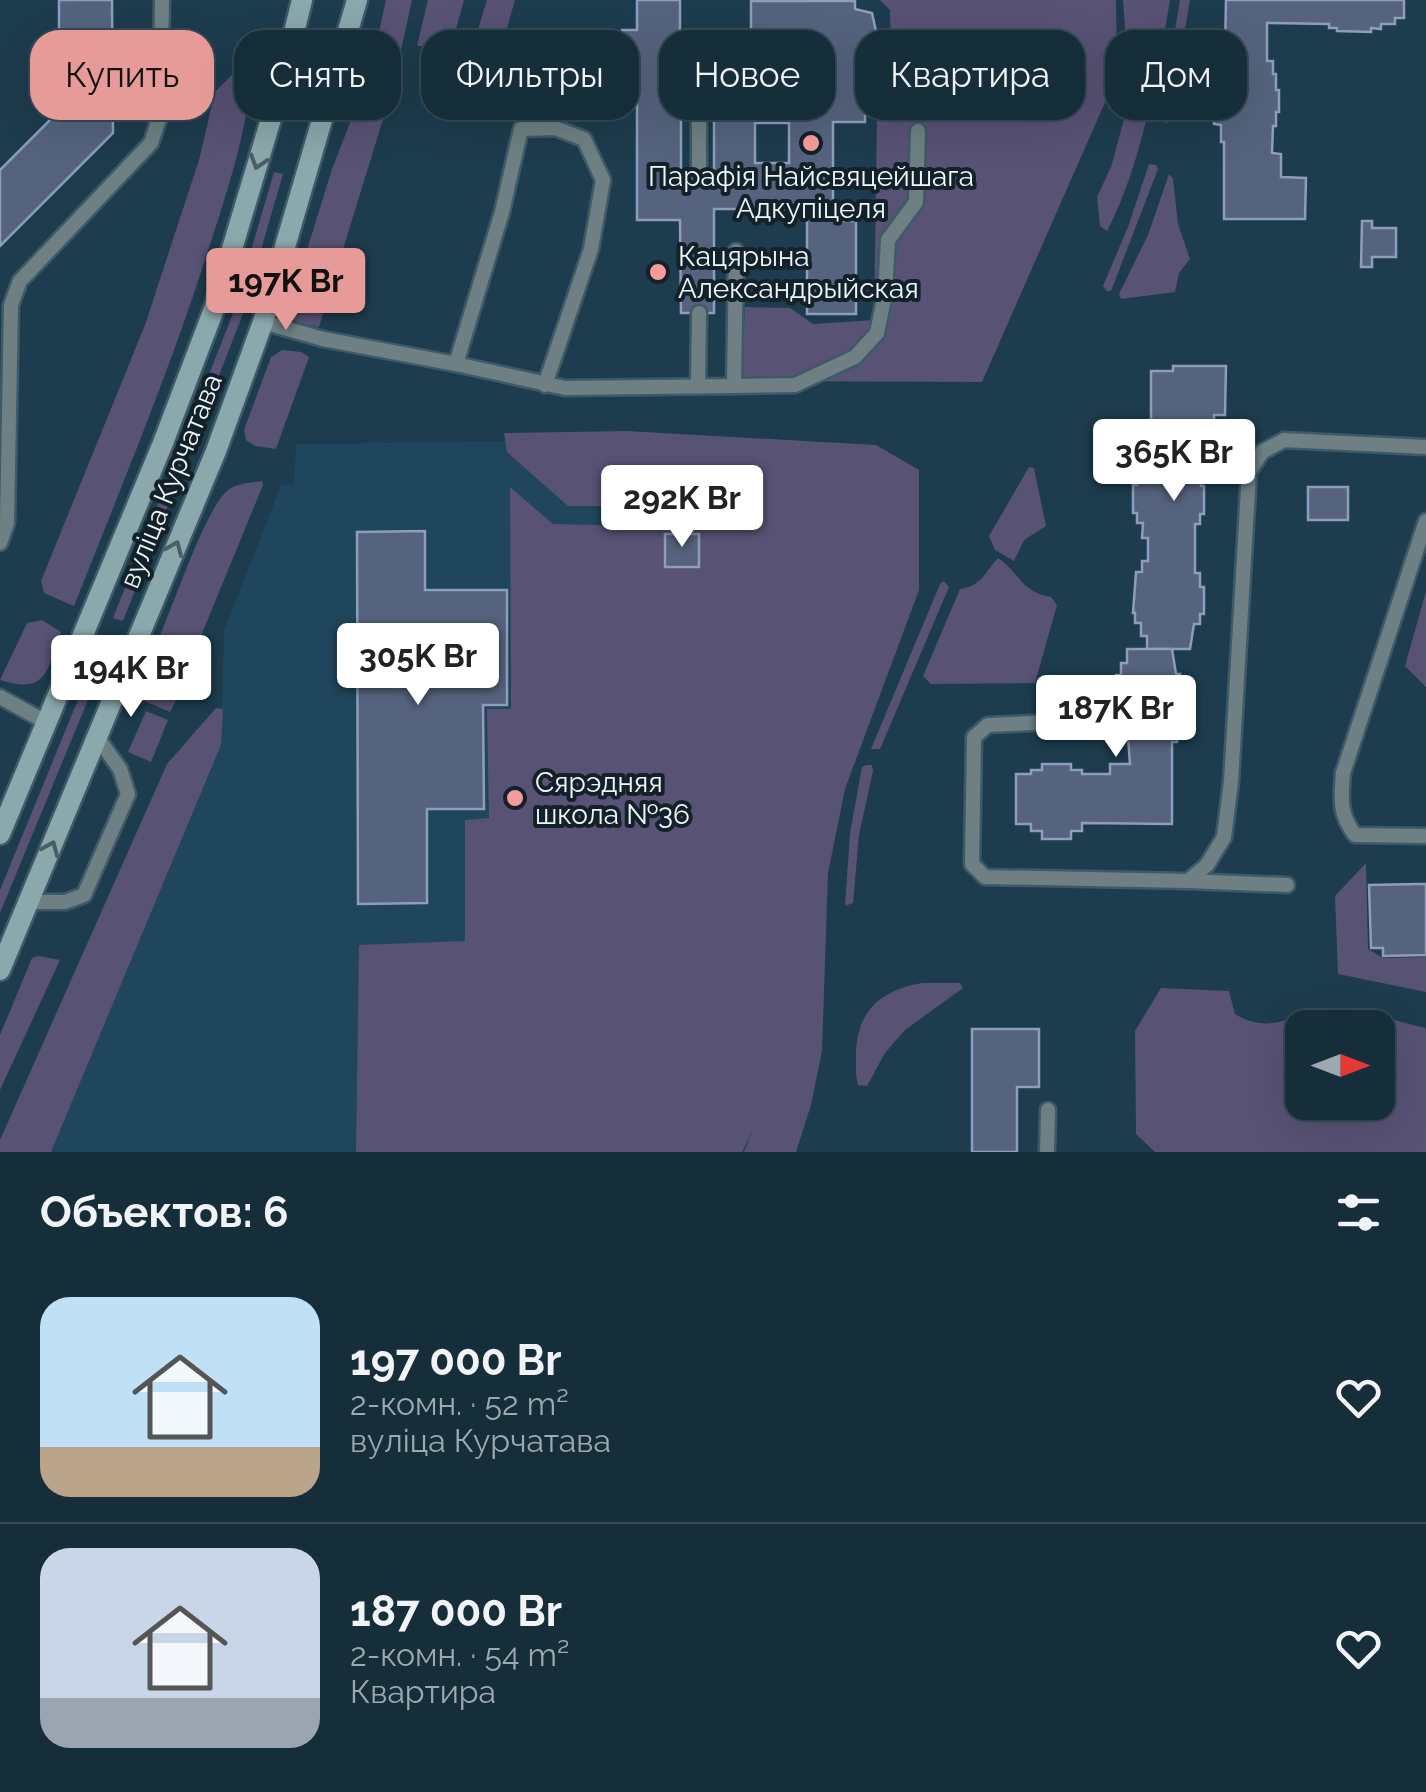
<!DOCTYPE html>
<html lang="ru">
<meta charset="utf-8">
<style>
:root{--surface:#162d3a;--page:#1f3542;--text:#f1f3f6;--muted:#9ea8af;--line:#354954;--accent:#e69b98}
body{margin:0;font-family:Raleway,sans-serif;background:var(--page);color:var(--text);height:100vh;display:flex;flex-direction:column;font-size:38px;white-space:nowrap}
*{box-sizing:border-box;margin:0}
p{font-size:32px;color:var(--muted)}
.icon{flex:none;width:55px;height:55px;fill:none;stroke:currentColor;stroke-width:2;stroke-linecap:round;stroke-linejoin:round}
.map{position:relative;height:1152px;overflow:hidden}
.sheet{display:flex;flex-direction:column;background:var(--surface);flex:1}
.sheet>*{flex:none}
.top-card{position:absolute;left:30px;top:30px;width:1368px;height:90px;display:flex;gap:20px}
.needle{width:65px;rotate:90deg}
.fabs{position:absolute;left:1285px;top:1010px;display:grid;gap:20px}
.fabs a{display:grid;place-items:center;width:110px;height:110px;border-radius:20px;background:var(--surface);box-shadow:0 10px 40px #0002,0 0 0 2px var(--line);font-size:50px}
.price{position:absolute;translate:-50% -85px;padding:0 22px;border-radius:10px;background:#fff;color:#222;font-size:32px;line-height:65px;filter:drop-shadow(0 2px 5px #0008)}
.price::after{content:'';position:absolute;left:50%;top:60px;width:30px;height:22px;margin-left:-15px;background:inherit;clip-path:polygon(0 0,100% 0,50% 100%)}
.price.current{background:var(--accent);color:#111}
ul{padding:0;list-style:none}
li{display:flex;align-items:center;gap:30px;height:250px;padding:0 40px}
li+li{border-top:2px solid var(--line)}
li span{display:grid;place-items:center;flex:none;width:280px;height:200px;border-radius:30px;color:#555}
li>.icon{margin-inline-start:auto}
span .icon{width:120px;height:120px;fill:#fffc;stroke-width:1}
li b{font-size:42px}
h2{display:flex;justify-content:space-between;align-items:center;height:120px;padding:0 40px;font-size:42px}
.pill{padding:0 35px;border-radius:30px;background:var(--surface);box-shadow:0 10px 40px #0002,0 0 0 2px var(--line);font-size:35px;line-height:90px}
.pill.current{background:var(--accent);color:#111}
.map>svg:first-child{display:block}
.built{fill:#1f465c}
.green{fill:#585275;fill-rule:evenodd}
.building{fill:#55637e;stroke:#8d9dbb;stroke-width:2.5;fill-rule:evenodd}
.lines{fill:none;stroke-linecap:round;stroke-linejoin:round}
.service-casing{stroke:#3e5a69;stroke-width:19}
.secondary-casing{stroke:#3e5a69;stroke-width:25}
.service{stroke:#6e8083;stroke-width:14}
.secondary{stroke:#8ba8ac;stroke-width:20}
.oneway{stroke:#4a5e64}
.poi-dot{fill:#f59b9d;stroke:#142129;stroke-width:4}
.labels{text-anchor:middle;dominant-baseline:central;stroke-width:8;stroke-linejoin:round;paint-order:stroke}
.poi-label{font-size:28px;fill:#ebf6fd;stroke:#142129;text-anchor:start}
.street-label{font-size:28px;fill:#ebf6fd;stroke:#142129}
</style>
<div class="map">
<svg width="1426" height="1152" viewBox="0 0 1426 1152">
<rect width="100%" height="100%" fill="#1d3c4d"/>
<polygon class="built" points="636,440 919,470 810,850 807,1012 744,1152 51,1152 221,745 224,631 281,485 294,484 296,444"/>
<g class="green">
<polygon points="386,0 412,0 400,55 374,54"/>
<polygon points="428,0 464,0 451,47 417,46"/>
<polygon points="487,0 515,0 505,35 476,36"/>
<polygon points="880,0 1116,0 1117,75 982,382 741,381 745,307 790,308 813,324 874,320 877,115 892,94 890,10"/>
<path d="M1123,0H1170C1158,72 1141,167 1107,231L1100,226L1097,197L1111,167L1130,97Z"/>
<polygon points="1180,0 1190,0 1169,122 1166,123 1160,119"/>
<path d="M237,70L252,72C245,141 227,192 206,257C168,375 120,490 74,606L44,593L41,581L145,325L199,160L215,92Z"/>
<polygon points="374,71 397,74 319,327 298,323 291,318 290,305 332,169 367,79"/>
<polygon points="1149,164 1156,165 1158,169 1111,291 1107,291 1103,286 1128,227"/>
<polygon points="274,172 283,174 241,319 123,621 113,618 232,316"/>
<polygon points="1169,174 1173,179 1178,224 1190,259 1179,273 1175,292 1121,299 1119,294 1148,235"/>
<polygon points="282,350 301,352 309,357 276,449 255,446 246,440 244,430 271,357"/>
<path d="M627,431L876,445L919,470V590L845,789L828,873L822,1051L811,1105L796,1152H744L753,1130L742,1152H356L359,945L465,941V820L489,818L487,709H511L510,487L553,524L642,526L639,506H568L507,452L504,433ZM665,534H698V567H666Z"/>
<polygon points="1029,467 1034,468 1046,526 1024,540 1014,561 995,550 989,536"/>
<path d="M262,481L263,485L194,653L159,638C172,608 205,512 225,493C234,483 249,483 262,481Z"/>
<path d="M998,558C1021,574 1020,591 1051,597L1057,605L1035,683L931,684L923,676L960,589C982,586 985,572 998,558Z"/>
<polygon points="944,581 949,587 880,749 871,749 940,584"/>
<polygon points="1426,591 1426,687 1405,666"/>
<path d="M42,620L61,632C47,670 48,695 0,680L27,623Z"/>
<polygon points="100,646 109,649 0,913 0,890"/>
<polygon points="163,664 183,672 188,678 170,712 142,700 137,690 148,665"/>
<polygon points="216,708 223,709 221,745 51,1152 0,1152 0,1140 167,764"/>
<polygon points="146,711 168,720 151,762 128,752"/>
<polygon points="866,765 872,765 873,771 859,835 853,903 845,906 850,833 862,767"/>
<polygon points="1366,863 1368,949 1383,958 1426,957 1426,992 1338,974 1335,896"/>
<polygon points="38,956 60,960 0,1090 0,1035 32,958"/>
<path d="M922,983H960L963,988L905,1030L885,1053L867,1086L858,1085C855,1074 856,1064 856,1053C857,1011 881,990 922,983Z"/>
<path d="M1161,988L1229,991L1235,1014C1274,1037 1293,1011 1333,1009C1358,1007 1400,1023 1426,1028V1152H1155L1136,1134L1135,1031ZM1302,1028H1378V1102H1302Z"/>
</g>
<g class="building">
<polygon points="59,0 112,0 113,133 0,246 0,170 59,111"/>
<path d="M637,0H680V31H751V1H855V9L872,13L876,31L884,32L883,93L865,92V122H833V221H856V314H807V209H714V313H681L680,220H637V96H622V30H637ZM681,100H714V169H681ZM755,123H789V163H755Z"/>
<polygon points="1226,0 1404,0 1404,18 1395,18 1395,24 1381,24 1381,29 1371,28 1371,32 1337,31 1337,28 1329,28 1329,24 1267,23 1267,61 1273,61 1273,74 1276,74 1276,90 1279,90 1279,112 1276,112 1276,126 1273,126 1272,153 1281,154 1281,177 1306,178 1305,219 1224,219 1224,142 1221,142 1221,125 1214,124 1214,113 1207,113 1207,74 1215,75 1215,60 1221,61 1221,49 1225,49"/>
<polygon points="1362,221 1372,221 1372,228 1396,228 1396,257 1372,257 1372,267 1361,267"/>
<polygon points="1173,366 1226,366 1225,415 1214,415 1214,423 1192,423 1192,461 1197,461 1197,473 1201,473 1201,486 1204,486 1204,514 1200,514 1200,524 1195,524 1195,573 1200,573 1200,587 1204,587 1204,614 1200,614 1200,624 1194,624 1190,649 1147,649 1147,636 1141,636 1141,623 1135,623 1135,613 1133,613 1136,572 1142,572 1142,561 1148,561 1148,538 1142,538 1143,523 1137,523 1137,513 1133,513 1133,485 1137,485 1137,473 1143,473 1143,460 1147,460 1147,447 1151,447 1151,371 1173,371"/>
<rect x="1308" y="487" width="40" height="33"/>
<polygon points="425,531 425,590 507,590 507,705 483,705 484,809 427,809 427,903 358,904 357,532"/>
<rect x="665" y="534" width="34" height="33"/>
<polygon points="1127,649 1172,649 1176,674 1180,674 1180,684 1184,684 1184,712 1180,712 1177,742 1172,742 1172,824 1082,823 1082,831 1071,831 1071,839 1042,839 1042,831 1031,831 1031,824 1016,824 1016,774 1031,774 1031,770 1042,770 1042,764 1071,764 1071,770 1082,770 1082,774 1110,774 1110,764 1130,764 1127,723 1121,723 1121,714 1112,714 1112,686 1116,686 1116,675 1121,675 1121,663 1127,663"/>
<polygon points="1419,884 1426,884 1426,955 1383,956 1383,948 1371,948 1369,885"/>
<polygon points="972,1029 1039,1029 1039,1087 1017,1087 1017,1152 972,1152"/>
</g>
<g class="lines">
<g class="service-casing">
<g id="service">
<polyline points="699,111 699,169"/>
<polyline points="263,322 323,339 456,364 502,212 521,129 555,128 584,139 603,180 591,249 545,385"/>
<polyline points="456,364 565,388 734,386 736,251"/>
<polyline points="698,386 699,313"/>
<polyline points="734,386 795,385 855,357 877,333 885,294 888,240 916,202 918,131"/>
<path d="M1426,521L1343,773C1341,799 1339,814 1355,835L1426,836"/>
<polyline points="0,543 7,523 11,305 20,281 151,143 160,116 162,0"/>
<polyline points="0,697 46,722"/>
<polyline points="1055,722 988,725 974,737 972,864 985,877 1188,881 1207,865 1224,837 1231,782 1249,472 1262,452 1284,440 1426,447"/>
<polyline points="1188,881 1287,885"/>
<polyline points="28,902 65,902 84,895 128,794 120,769 97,737"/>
<polyline points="1047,1152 1048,1110"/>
</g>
</g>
<g class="secondary-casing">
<g id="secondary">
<polyline points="0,834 163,443 214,309 280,89 302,0"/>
<polyline points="0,970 216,451 263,322 357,0"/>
</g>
</g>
<use href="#service" class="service"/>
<use href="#secondary" class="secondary"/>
</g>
<defs><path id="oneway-chevron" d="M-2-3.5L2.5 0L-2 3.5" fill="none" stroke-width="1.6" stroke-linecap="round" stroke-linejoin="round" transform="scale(2.5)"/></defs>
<g class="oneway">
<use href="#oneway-chevron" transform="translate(258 162) rotate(107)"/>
<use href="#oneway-chevron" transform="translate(175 548) rotate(-67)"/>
<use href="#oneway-chevron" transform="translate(51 848) rotate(-67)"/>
</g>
<g class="poi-dot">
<circle cx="811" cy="143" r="10"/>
<circle cx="658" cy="272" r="10"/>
<circle cx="515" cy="798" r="10"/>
</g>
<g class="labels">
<g class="poi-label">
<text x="811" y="176" text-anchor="middle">Парафія Найсвяцейшага<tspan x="811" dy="32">Адкупіцеля</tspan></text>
<text x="678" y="256">Кацярына<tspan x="678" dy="32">Александрыйская</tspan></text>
<text x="535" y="782">Сярэдняя<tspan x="535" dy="32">школа №36</tspan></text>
</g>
<g class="street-label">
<text transform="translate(171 481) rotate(-68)">вуліца Курчатава</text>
</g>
</g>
</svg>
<div class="fabs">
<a><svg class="needle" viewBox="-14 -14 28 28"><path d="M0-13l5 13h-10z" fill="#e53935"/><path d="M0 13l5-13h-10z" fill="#9ea8af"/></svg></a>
</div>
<b class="price current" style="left:286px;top:333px">197K Br</b>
<b class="price" style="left:1174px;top:504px">365K Br</b>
<b class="price" style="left:682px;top:550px">292K Br</b>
<b class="price" style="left:418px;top:708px">305K Br</b>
<b class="price" style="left:131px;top:720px">194K Br</b>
<b class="price" style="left:1116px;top:760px">187K Br</b>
<div class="top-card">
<a class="pill current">Купить</a>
<a class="pill">Снять</a>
<a class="pill">Фильтры</a>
<a class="pill">Новое</a>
<a class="pill">Квартира</a>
<a class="pill">Дом</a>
</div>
</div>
<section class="sheet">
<h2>Объектов: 6<svg class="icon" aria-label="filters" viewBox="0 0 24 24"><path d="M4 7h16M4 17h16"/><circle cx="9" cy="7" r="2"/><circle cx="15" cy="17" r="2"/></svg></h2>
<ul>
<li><span style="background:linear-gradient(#bfe0f5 75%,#b9a48a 0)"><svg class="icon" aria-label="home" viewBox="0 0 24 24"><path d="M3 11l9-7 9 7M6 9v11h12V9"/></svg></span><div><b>197 000 Br</b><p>2-комн. · 52 m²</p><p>вуліца Курчатава</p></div><svg class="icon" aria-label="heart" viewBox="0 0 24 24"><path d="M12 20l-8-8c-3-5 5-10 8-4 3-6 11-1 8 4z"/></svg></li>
<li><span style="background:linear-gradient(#c9d6e8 75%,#9aa5b1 0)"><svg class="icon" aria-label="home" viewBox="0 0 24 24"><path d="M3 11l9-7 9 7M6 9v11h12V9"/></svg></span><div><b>187 000 Br</b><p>2-комн. · 54 m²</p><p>Квартира</p></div><svg class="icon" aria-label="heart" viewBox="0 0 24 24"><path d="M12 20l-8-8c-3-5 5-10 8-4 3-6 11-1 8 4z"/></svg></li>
</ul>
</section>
